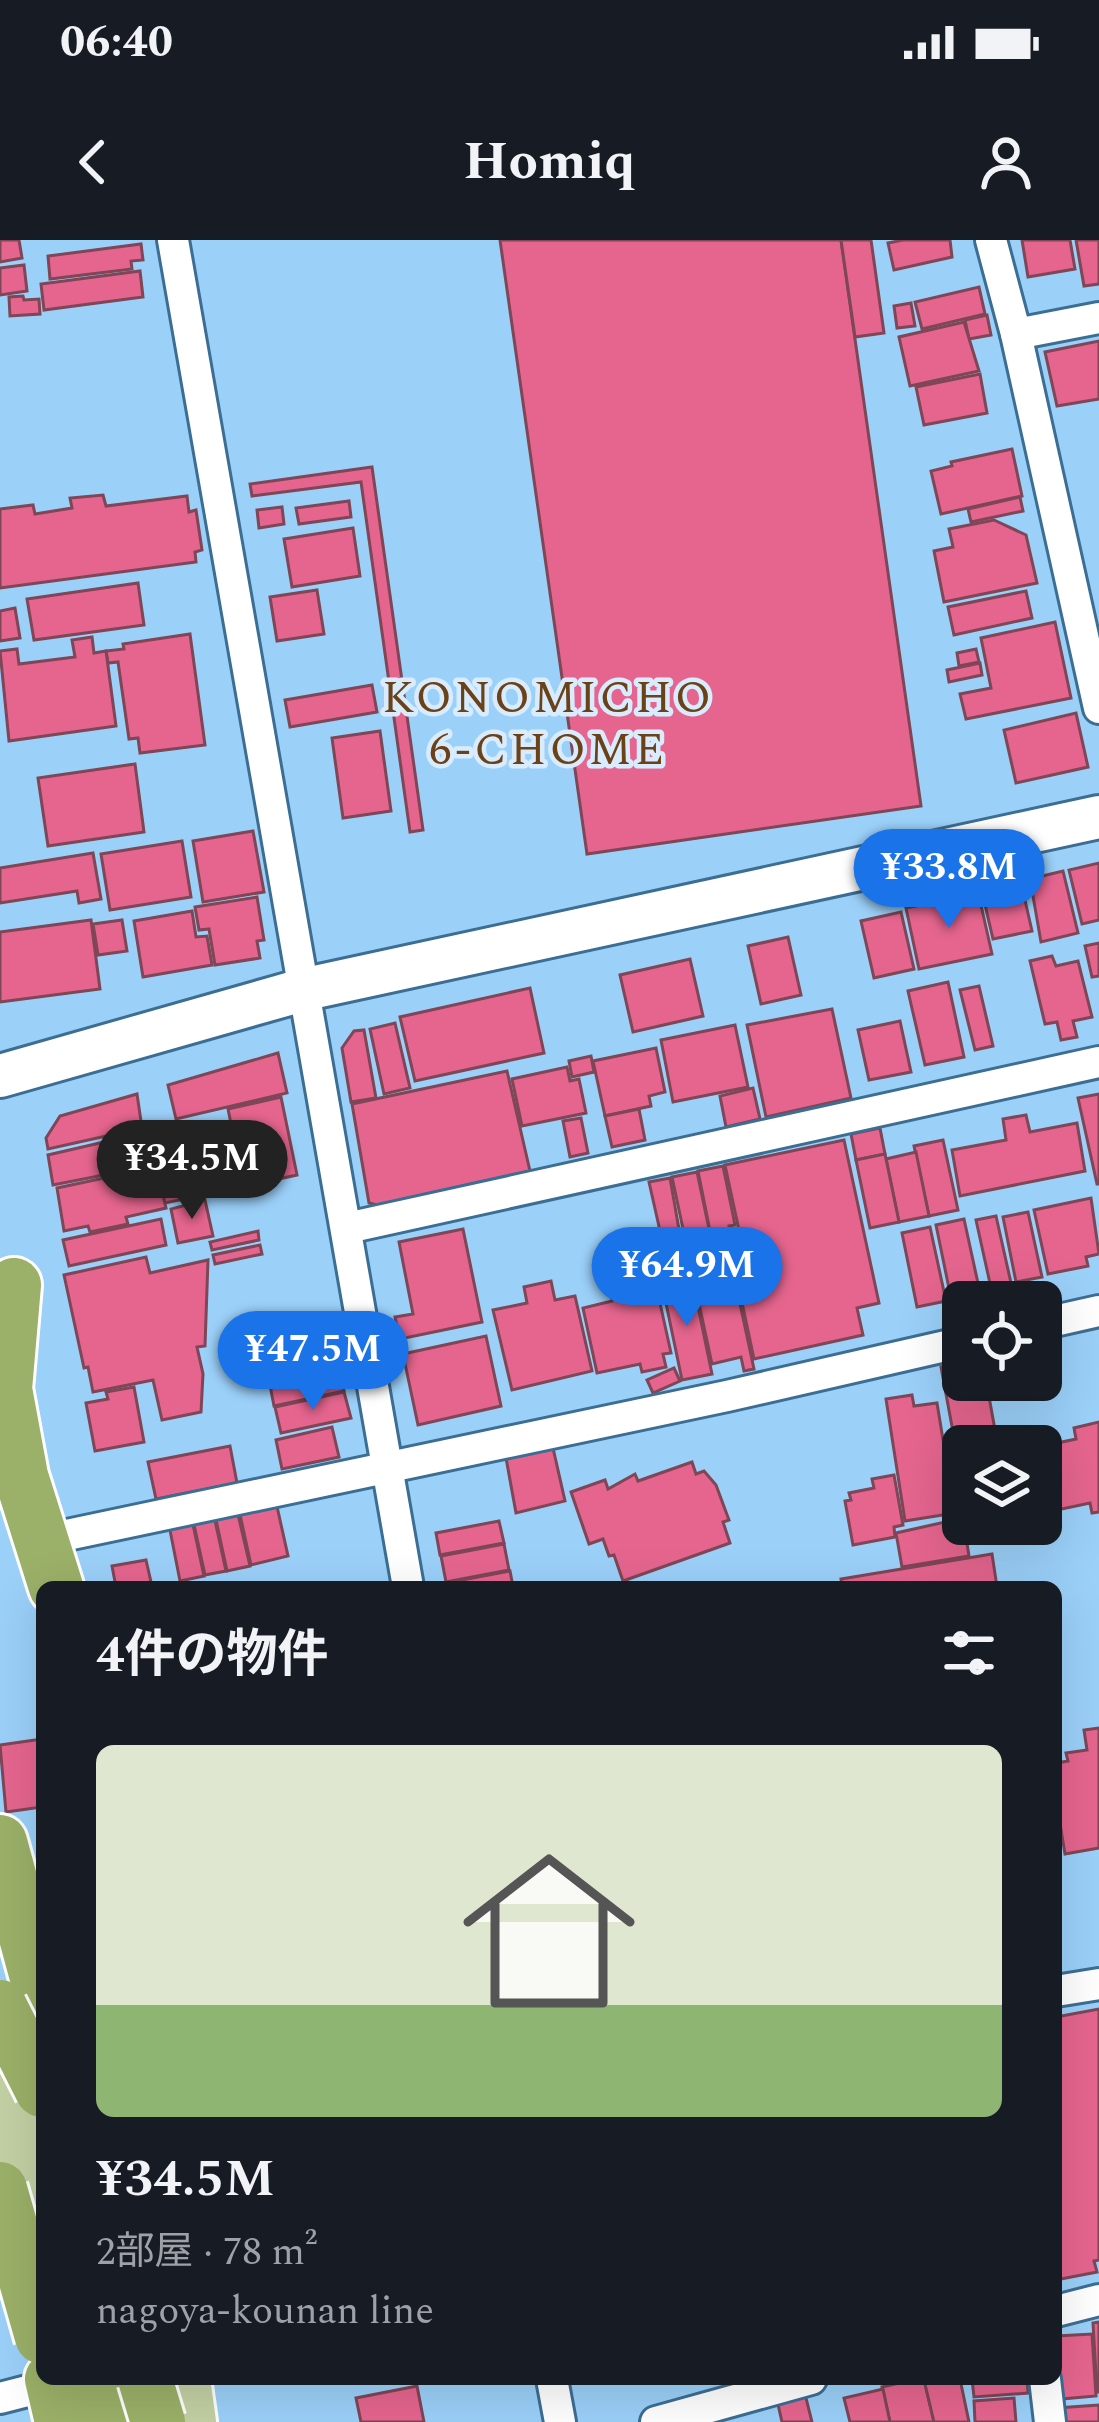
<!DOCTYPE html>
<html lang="ja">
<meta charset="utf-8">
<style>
:root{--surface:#171b24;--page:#20242c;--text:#f1f3f6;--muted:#9ea1a6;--line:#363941;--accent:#1a73e8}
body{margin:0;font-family:Spectral,"Noto Sans JP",serif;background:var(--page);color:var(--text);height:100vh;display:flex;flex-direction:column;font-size:45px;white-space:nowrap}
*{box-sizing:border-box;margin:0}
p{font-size:39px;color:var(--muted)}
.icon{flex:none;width:66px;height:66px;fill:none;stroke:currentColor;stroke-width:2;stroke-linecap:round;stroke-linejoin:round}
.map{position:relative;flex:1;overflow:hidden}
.side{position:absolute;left:36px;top:1341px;width:1026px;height:804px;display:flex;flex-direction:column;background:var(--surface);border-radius:18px;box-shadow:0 12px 48px #0002}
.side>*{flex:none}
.buttons{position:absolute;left:942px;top:1041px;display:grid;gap:24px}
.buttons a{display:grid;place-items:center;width:120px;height:120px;border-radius:18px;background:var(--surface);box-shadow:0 12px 48px #0002;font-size:60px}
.price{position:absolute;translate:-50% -102px;padding:0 27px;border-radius:42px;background:var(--accent);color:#fff;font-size:39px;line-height:78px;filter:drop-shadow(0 3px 6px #0008)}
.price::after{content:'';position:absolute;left:50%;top:72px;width:36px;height:27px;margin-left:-18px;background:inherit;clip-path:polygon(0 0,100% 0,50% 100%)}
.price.selected{background:#222;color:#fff}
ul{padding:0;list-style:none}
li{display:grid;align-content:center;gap:24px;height:636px;padding:0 60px}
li+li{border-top:3px solid var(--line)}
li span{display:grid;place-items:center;height:372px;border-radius:18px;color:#555}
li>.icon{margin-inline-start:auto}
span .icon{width:216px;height:216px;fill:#fffc;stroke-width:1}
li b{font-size:51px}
h2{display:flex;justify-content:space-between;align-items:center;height:144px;padding:0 60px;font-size:51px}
.status{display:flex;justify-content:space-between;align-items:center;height:84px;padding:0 60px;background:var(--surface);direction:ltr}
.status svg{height:33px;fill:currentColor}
header{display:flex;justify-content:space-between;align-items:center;height:156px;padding:0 60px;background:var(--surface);font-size:54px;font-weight:700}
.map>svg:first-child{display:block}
.building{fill:#e5658f;stroke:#7e4656;stroke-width:3}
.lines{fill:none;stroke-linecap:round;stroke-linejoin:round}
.street-casing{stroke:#3c6e93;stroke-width:36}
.secondary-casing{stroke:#3c6e93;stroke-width:48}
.primary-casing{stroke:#fff;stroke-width:54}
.highway-casing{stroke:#fff;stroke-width:60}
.street{stroke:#fff;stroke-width:30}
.secondary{stroke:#fff;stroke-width:42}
.primary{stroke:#c3d0a4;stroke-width:48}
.highway{stroke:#9bb068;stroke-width:54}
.highway-bridge-casing{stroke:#fff;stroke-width:60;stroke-linecap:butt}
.highway-bridge{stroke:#9bb068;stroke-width:54}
.labels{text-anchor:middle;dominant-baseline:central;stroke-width:9;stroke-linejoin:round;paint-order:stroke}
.neighbourhood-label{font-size:45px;letter-spacing:3px;fill:#6b4118;stroke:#d8ecfd}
</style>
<div class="status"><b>06:40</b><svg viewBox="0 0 49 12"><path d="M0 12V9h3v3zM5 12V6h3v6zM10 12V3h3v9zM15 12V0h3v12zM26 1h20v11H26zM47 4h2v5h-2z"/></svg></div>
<header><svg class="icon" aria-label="back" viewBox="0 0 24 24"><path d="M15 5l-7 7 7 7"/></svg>Homiq<svg class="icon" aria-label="person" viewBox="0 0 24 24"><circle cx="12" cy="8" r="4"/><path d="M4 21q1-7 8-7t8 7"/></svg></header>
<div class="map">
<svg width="1099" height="2182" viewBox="0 0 1099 2182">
<rect width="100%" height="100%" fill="#9bd0f9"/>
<g class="building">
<polygon points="0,0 19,0 22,18 0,22"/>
<polygon points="500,0 841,0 921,566 587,614"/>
<polygon points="841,0 871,0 884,93 855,97"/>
<polygon points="903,0 950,0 952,17 894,30 888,3"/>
<polygon points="1022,0 1070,0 1075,29 1028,37"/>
<polygon points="1076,0 1099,0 1099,44 1084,46"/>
<polygon points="141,4 143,20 131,21 132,29 50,39 48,16"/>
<polygon points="24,25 27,51 0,55 0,28"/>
<polygon points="140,31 143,57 44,70 41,44"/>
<polygon points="979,47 985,74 922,89 915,62"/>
<polygon points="23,56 24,60 39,59 40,74 10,76 9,57"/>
<polygon points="911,63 915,86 897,88 894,66"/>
<polygon points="987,75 991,95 969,99 965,80"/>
<polygon points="964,82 979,131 910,146 899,97"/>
<polygon points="1099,101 1099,159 1057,166 1045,112"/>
<polygon points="980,134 987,173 924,185 916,147"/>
<polygon points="1012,209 1022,256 941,274 931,231 952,226 951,222"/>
<polygon points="372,227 423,590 410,592 361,242 252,256 250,244"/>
<polygon points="103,255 106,266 187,256 189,272 196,270 202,310 195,312 196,322 0,348 0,269 33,265 35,274 72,268 70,258"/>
<polygon points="1020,257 1023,271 971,282 968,269"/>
<polygon points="349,261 351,277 299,284 296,268"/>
<polygon points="282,267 284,284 259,288 257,270"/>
<polygon points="994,280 1026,295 1037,343 944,362 934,311 953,307 949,289"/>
<polygon points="353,288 360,336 292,347 284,299"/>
<polygon points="138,343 144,385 34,400 27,359"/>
<polygon points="317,350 324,394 277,401 270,357"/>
<polygon points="1026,351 1032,378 954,395 948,367"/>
<polygon points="15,368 20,398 0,401 0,371"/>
<polygon points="1055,382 1071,458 966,479 960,454 991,448 981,398"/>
<polygon points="190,394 205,505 140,513 138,498 129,499 118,422 108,423 106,411 124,409 123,404"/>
<polygon points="92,397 94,413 106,411 116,486 9,501 0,411 17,409 19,424 75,417 72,400"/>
<polygon points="976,409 979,422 959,426 957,413"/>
<polygon points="980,423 982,435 949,442 947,430"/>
<polygon points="372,445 377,472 290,487 285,460"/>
<polygon points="1076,473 1088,527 1016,543 1004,490"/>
<polygon points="380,491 391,571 343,578 332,498"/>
<polygon points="135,524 144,592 48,606 38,538"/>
<polygon points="253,591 264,652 203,662 193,601"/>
<polygon points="182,601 191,657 110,670 101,614"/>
<polygon points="93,613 101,659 79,663 77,651 0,663 0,628"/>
<polygon points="1099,623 1099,680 1082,684 1069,630"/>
<polygon points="1063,631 1078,693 1041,702 1030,639"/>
<polygon points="1022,647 1032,691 993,699 983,656"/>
<polygon points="978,652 992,714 919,729 906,668 953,658 954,663"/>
<polygon points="257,657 264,700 257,701 260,718 215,725 209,689 199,690 195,667"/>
<polygon points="192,671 196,697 207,696 212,725 143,737 134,681"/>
<polygon points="901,672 914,729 874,738 861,681"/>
<polygon points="91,680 100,749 0,762 0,692"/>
<polygon points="122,680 127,711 98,715 93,684"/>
<polygon points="788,697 801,755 761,764 748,706"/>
<polygon points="1099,703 1099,736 1092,737 1085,706"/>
<polygon points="1052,716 1056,726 1078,721 1092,777 1073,781 1077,797 1061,800 1057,782 1045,784 1030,721"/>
<polygon points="690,719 703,776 633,792 620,735"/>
<polygon points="948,742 964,817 925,825 908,751"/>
<polygon points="979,746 993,806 975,810 960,750"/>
<polygon points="530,748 544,813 415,841 400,777"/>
<polygon points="832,769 851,858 766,877 747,785"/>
<polygon points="900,781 911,832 869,840 858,790"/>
<polygon points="395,783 410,848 384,854 370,789"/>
<polygon points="735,785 748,847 673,862 661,800"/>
<polygon points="364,790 376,858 351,862 342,808 354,791"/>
<polygon points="656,808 665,852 649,856 651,866 605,876 593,821"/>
<polygon points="278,813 287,853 176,879 168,845"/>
<polygon points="591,816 594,832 572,837 569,821"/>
<polygon points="567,827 570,841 579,839 586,873 522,886 512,839"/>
<polygon points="507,831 530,931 377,965 369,963 352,864"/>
<polygon points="753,848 760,879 726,887 720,856"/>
<polygon points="137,854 142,888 48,909 46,898 60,876"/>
<polygon points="1099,854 1099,944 1097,944 1078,858"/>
<polygon points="281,857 297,935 165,963 150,891 185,883 190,905 204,902 205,910 235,903 228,869"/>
<polygon points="639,869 645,900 612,907 605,876"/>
<polygon points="1026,875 1030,892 1077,883 1085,931 960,956 952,910 1006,900 1003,879"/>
<polygon points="581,878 588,913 570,917 563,881"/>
<polygon points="880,888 885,914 856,920 851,894"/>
<polygon points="134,895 138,917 117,921 119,932 53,945 48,915"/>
<polygon points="844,900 879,1063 857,1068 863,1095 754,1119 740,1053 745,1052 733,996 740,995 725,925"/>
<polygon points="943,900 958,970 929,976 914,906"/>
<polygon points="916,912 929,976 899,982 886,919"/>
<polygon points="885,914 899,982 870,988 856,920"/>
<polygon points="723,926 735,985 729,986 732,1001 721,1003 720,994 711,996 698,931"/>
<polygon points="156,927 166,968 126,977 128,984 90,992 88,986 64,991 57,948"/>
<polygon points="697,932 713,1008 703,1010 701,999 686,1003 672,937"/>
<polygon points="670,938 684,1018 667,1022 649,942"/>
<polygon points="1091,958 1099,1014 1086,1017 1088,1026 1048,1034 1034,970"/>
<polygon points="205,960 213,996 178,1003 171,969"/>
<polygon points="1028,972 1042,1037 1016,1042 1003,977"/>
<polygon points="996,976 1011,1043 991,1048 976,980"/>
<polygon points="161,979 166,1005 69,1026 63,1000"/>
<polygon points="964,979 981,1057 952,1063 936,985"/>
<polygon points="930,987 946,1061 917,1067 902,993"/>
<polygon points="463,989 482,1082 400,1099 395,1077 413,1074 399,1002"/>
<polygon points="258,991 259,1000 212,1010 210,1002"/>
<polygon points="260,1005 262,1014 215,1024 213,1015"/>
<polygon points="146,1017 150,1033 208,1020 205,1106 197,1107 203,1134 201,1172 162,1180 153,1140 93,1152 88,1127 84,1128 64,1035"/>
<polygon points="691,1021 694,1036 671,1040 668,1025"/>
<polygon points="731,1022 754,1129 744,1131 741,1117 712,1124 695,1045 708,1042 705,1027"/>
<polygon points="692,1038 712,1134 682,1140 662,1044"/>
<polygon points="551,1041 555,1060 575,1056 592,1131 512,1150 493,1070 527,1063 524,1047"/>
<polygon points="656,1045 671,1113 663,1114 666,1127 642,1132 640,1124 597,1133 583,1068 612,1061 611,1055"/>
<polygon points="486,1096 501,1166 418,1185 403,1114"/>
<polygon points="339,1099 344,1123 268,1139 263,1115"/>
<polygon points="963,1123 963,1140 986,1140 997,1201 956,1208 941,1127"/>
<polygon points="339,1125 344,1151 274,1166 269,1140"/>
<polygon points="674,1128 680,1141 653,1153 647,1140"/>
<polygon points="134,1147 144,1202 95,1211 86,1163 108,1159 106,1152"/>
<polygon points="344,1152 351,1178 281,1193 275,1167"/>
<polygon points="912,1155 914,1166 937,1163 955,1273 905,1281 886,1159"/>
<polygon points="1099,1182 1099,1272 1092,1273 1090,1263 1057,1270 1043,1206 1076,1199 1074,1188"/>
<polygon points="332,1187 339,1217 282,1229 276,1200"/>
<polygon points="230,1206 237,1243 156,1259 148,1222"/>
<polygon points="553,1208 565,1261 516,1273 506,1218"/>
<polygon points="692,1222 696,1234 704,1231 716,1245 729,1280 723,1282 730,1303 623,1341 614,1315 609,1316 603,1299 589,1304 571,1252 605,1240 608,1249 635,1234 638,1241"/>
<polygon points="894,1235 903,1285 894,1287 895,1297 853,1305 845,1261 851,1260 849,1253 874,1248 872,1239"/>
<polygon points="276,1262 288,1316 251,1325 239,1270"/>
<polygon points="237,1270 250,1326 227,1331 215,1275"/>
<polygon points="214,1276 226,1331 205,1335 193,1280"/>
<polygon points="963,1278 969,1316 902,1327 896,1293"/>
<polygon points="192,1280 204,1336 180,1341 169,1285"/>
<polygon points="499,1281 504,1303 440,1315 436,1293"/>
<polygon points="504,1304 509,1330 446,1342 441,1316"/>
<polygon points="992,1314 997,1347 842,1347 841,1339"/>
<polygon points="146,1320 151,1342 116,1347 112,1326"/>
<polygon points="510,1331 513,1347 447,1347 446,1343"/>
<polygon points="1099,1488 1099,1608 1065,1614 1056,1559 1056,1523 1068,1521 1066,1513 1087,1510 1084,1490"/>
<polygon points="42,1499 42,1567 6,1572 0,1505"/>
<polygon points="1099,1769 1099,2020 1094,2021 1097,2032 1056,2040 1056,1777"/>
<polygon points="1099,2082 1099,2152 1097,2152 1093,2083"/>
<polygon points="1092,2094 1096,2156 1061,2159 1057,2096"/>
<polygon points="917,2139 924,2139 934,2182 890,2182 882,2147"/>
<polygon points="960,2139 969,2182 934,2182 924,2140"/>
<polygon points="972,2139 1027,2139 1028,2153 974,2157"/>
<polygon points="417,2146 424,2182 361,2182 356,2158"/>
<polygon points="883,2149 890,2182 850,2182 844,2158"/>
<polygon points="805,2154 812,2182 782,2182 777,2160"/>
<polygon points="1014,2158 1016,2182 975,2182 974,2161"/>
<polygon points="1099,2165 1099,2182 1058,2182 1057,2168"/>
</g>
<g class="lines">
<g class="street-casing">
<g id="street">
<polyline points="173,0 408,1347"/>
<polyline points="991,0 1016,94 1099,468"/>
<polyline points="1016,94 1099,78"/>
<polyline points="347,988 1099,822"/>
<polyline points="1041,1084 1099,1071"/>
<polyline points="48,1299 727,1156 963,1102"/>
<polyline points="1056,1751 1099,1744"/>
<polyline points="1056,2071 1099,2060"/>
<polyline points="552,2139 560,2182"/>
<polyline points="1045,2139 1050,2182"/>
<polyline points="0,2158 39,2148"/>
<polyline points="656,2182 811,2139"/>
</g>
</g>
<g class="secondary-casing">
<polyline id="secondary" points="0,836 306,749 1099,577"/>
</g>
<g class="primary-casing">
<g id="primary">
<polyline points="8,1799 19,1867 28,2004"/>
<polyline points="186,2139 192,2182"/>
</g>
</g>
<g class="highway-casing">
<g id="highway">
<polyline points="14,1045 5,1149 21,1236 56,1347"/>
<polyline points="0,1602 42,1756"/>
<polyline points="52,2139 62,2182"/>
<polyline points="104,2139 111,2182"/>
</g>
</g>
<use href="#street" class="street"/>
<use href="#secondary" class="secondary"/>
<use href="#primary" class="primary"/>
<use href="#highway" class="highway"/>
<g class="highway-bridge-casing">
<g id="highway-bridge">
<polyline points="0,1767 42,1850"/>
<polyline points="0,1949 42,2097"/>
<polyline points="145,2139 158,2182"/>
</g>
</g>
<use href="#highway-bridge" class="highway-bridge"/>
</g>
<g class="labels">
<g class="neighbourhood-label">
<text x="548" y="458">KONOMICHO<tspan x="548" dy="52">6-CHOME</tspan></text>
</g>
</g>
</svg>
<div class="buttons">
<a><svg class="icon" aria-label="locate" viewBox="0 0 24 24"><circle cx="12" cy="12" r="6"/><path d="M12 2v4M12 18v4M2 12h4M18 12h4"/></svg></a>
<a><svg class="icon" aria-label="layers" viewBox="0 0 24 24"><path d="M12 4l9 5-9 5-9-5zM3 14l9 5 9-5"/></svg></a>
</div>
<b class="price" style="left:949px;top:691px">¥33.8M</b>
<b class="price selected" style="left:192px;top:982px">¥34.5M</b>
<b class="price" style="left:687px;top:1089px">¥64.9M</b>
<b class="price" style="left:313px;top:1173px">¥47.5M</b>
<section class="side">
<h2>4件の物件<svg class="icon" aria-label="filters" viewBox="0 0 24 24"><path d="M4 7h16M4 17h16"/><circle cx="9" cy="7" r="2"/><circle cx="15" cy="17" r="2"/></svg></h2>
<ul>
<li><span style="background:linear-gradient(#dfe7d0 70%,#8fb573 0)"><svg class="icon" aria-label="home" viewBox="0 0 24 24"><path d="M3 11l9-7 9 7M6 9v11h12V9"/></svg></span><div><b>¥34.5M</b><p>2部屋 · 78 m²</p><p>nagoya-kounan line</p></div></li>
</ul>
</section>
</div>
